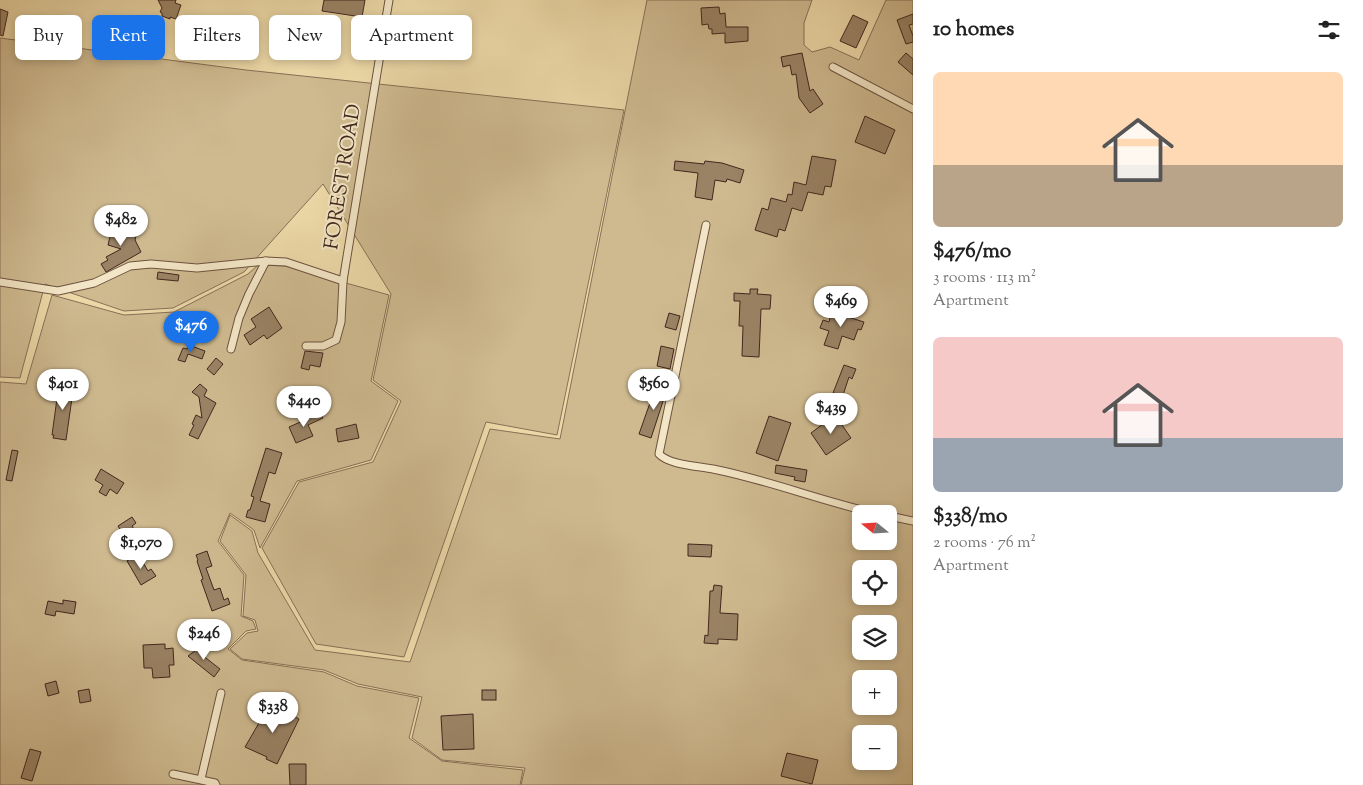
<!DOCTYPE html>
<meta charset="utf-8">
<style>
:root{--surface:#fff;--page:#f6f6f6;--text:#222;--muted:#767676;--accent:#1a73e8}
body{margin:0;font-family:"Sorts Mill Goudy",serif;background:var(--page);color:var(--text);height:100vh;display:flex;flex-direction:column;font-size:19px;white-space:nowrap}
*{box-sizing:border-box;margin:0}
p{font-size:16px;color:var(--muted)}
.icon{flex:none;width:28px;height:28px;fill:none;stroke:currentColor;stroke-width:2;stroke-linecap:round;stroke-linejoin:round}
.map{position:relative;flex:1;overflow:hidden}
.details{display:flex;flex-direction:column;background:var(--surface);width:450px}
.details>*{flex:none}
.hud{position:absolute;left:15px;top:15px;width:475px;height:45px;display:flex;gap:10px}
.needle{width:32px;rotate:288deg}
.controls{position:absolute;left:852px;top:505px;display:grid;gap:10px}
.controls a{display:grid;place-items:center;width:45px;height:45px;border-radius:8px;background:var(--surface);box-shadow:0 2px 8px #0003;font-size:25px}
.price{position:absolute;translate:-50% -42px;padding:0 11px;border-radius:18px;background:#fff;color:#222;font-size:16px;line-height:32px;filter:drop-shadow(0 1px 2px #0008)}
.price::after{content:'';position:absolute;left:50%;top:30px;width:15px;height:11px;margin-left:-8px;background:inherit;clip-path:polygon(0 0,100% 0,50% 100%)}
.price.active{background:var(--accent);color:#fff}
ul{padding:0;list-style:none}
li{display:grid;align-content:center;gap:10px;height:265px;padding:0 20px}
li span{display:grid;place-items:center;height:155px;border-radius:8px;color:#555}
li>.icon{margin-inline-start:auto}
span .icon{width:90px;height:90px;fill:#fffc;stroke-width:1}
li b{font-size:21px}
h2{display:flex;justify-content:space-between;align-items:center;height:60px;padding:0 20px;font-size:21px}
.pill{padding:0 18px;border-radius:8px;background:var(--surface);box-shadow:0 2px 8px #0003;font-size:18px;line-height:45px}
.pill.active{background:var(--accent);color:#fff}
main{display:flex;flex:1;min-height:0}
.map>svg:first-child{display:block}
.green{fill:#cfba90;stroke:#887057;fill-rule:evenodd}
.building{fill:#9a8365;stroke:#41271e}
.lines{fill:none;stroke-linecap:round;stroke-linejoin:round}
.street-casing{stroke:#6c5340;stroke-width:9}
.street{stroke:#f3e6c6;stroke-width:7}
.labels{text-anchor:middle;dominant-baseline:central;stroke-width:4;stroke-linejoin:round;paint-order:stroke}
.street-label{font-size:20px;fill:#41271e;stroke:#f3e6c6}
</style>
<main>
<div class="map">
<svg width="913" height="785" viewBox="0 0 913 785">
<rect width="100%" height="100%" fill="#ecd8a7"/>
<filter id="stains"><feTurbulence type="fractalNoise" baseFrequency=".004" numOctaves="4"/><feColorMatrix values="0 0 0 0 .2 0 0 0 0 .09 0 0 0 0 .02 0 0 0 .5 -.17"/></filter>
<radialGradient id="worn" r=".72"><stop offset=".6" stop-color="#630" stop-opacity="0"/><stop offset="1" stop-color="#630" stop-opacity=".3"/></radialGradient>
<g class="green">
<path d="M647,0H812L804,23V45L812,52L830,47L859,60L886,0H913V785H521L525,768L442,760L412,738L422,697L358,684L324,670L242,659L230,649L247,633L258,631L255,620L243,616L246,575L220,541L230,515L252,531L258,553L315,650L410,662L490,429L560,439ZM861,514H889V541H861ZM861,569H889V596H861ZM861,624H889V651H861ZM861,679H889V706H861ZM861,734H889V761H861Z"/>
<polygon points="0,38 246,70 624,110 557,435 486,422 404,657 316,644 262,548 299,482 373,462 401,401 373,380 391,294 323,184 244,272 173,308 124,311 45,284 20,378 0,377"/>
<polygon points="258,265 285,266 389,295 371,381 398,401 371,460 297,481 260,548 254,530 230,513 218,541 244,575 241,616 253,621 256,629 246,631 228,649 242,660 324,672 357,686 419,698 409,738 442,761 523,770 520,785 0,785 0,382 26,384 52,295 124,315 174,312 248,274"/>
</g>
<g class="building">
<polygon points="158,0 176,0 175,3 181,5 176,19 170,17 170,19 162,16 162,13 160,12 162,8"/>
<polygon points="324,0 365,0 362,17 322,11"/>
<polygon points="719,7 720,14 725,13 726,27 748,27 748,41 725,43 725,33 712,34 712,29 709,29 708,24 702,25 701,8"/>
<polygon points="0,9 8,12 3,36 0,35"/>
<polygon points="913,14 913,24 909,25 913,36 913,42 906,44 897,20"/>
<polygon points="853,15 868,22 856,48 840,41"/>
<polygon points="100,22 122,29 116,46 95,39"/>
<polygon points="318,28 327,30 323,49 314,47"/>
<polygon points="802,53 810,91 813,89 823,104 810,113 799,98 796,74 792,75 790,65 783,67 781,57"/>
<polygon points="906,53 913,59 913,75 898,62"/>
<polygon points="865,116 895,130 885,154 855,142"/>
<polygon points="812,156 836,160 831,187 825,186 823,195 808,192 802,211 792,208 785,231 779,229 777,237 755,230 762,208 768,210 771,198 786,202 788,194 792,195 794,182 806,185"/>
<polygon points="675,161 704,164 705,161 722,163 744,170 740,183 727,179 726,182 715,180 712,200 695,197 698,173 674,170"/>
<polygon points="113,225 137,232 135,240 141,252 106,272 101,264 108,260 106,257 121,249 108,245"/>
<polygon points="158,272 179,275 178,281 157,279"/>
<polygon points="750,289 758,289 757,294 771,295 770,309 761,309 759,357 742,356 743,326 739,326 740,301 734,301 734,293 750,294"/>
<polygon points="843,306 850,308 848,317 864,322 861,330 858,329 854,340 842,336 838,349 824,345 829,331 820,328 823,320 829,322 831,314 840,316"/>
<polygon points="269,307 282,328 267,339 264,335 250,345 244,335 256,327 251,319"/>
<polygon points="669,313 680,316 676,330 665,327"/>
<polygon points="189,345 205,351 202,359 188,354 185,362 178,360 183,348 187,349"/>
<polygon points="661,346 674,349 670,369 657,366"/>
<polygon points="305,351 323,353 320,367 310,365 309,370 301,368"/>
<polygon points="216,358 223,364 214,375 207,369"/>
<polygon points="844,365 856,369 852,379 849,377 843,395 833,393"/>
<polygon points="61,382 74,384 66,440 53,438 54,435 52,435 59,384 61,384"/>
<polygon points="657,383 668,386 651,438 639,434"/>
<polygon points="200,384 207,390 204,396 216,403 198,439 189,435 194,425 192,424 196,415 202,418 199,397 192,392"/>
<polygon points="316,412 317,414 320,412 323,418 308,425 313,436 296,443 289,427 307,419 311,417 309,415"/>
<polygon points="835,415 851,438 826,455 811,433"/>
<polygon points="769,416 791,423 778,461 756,453"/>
<polygon points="356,424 359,438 338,442 336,429"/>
<polygon points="266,448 282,453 275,474 269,472 260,501 270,504 265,522 246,517 248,510 250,510 254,497 251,496"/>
<polygon points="12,450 18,451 12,481 6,480"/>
<polygon points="776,465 807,470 805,482 794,480 795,477 775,473"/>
<polygon points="101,469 124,483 117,494 110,489 106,496 99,492 103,485 95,480"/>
<polygon points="132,517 136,523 132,526 138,535 134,538 137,544 131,547 118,526"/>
<polygon points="688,544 712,545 711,557 688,556"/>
<polygon points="207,551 212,566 206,568 214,590 220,588 224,600 228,598 230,604 212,611 201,580 203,579 197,561 198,560 196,555"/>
<polygon points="138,554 148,571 151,569 156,576 141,585 127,561"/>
<polygon points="714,585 722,586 720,613 738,614 737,640 718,639 718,644 704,643 705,635 708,636 710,591 713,591"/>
<polygon points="63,600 76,602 74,614 56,611 55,616 45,614 48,601 63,604"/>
<polygon points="165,644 165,649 173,648 174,665 169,665 170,677 153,678 152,668 144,668 143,645"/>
<polygon points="203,645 207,650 202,655 220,669 214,677 188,656"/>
<polygon points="56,681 59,693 48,696 45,684"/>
<polygon points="89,689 91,701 80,703 78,691"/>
<rect x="482" y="690" width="14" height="10"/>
<polygon points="270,704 299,719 277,764 266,759 267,757 245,747"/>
<polygon points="473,714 474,749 443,750 441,716"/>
<polygon points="30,749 41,752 32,781 21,778"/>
<polygon points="787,753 818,760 812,784 781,776"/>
<polygon points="289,764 306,764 306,785 290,785"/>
</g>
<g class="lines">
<g class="street-casing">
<g id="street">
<polyline points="833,67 913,109"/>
<path d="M706,225L659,454C669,465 699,466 713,469C769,480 823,502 879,514"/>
<polyline points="0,282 58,291 94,283 130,266 151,264 197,268 266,261 286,262 343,281 389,0"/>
<polyline points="306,346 323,346 336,340 341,322 343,281"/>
<polyline points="231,349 239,318 249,294 266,261"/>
<polyline points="889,516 913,521"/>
<polyline points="173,774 215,783 216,785"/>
<polyline points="201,779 221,693"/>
</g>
</g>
<use href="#street" class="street"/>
</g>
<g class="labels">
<g class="street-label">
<text transform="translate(344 177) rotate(-81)">FOREST ROAD</text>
</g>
</g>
<rect width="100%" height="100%" filter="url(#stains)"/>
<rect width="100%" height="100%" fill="url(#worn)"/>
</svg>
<div class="controls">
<a><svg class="needle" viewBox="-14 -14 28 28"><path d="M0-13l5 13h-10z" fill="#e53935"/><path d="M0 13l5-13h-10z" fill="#767676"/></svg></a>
<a><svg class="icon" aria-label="locate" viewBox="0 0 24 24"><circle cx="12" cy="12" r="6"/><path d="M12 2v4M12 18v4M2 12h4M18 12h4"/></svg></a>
<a><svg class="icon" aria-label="layers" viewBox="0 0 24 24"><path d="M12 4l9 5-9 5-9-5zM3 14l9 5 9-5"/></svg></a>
<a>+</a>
<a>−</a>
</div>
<b class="price" style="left:121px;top:247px">$482</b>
<b class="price" style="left:841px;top:328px">$469</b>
<b class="price active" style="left:191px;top:353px">$476</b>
<b class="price" style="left:63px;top:411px">$401</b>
<b class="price" style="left:654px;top:411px">$560</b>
<b class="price" style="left:304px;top:428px">$440</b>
<b class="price" style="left:831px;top:435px">$439</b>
<b class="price" style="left:141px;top:570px">$1,070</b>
<b class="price" style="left:204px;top:661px">$246</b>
<b class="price" style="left:273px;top:734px">$338</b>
<div class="hud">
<a class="pill">Buy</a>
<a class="pill active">Rent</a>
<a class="pill">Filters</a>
<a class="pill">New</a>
<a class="pill">Apartment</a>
</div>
</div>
<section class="details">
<h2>10 homes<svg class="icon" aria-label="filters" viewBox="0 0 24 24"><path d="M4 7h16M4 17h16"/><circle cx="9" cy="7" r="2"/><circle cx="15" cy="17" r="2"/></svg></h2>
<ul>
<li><span style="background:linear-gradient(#ffd9b3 60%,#b9a48a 0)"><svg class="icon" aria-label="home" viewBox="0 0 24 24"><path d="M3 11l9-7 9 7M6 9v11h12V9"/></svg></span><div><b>$476/mo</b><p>3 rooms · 113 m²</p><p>Apartment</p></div></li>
<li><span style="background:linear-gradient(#f6c9c9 65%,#9aa5b1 0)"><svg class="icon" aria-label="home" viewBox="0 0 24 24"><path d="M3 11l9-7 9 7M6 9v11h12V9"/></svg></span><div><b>$338/mo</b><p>2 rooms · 76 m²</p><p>Apartment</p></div></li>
</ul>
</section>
</main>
